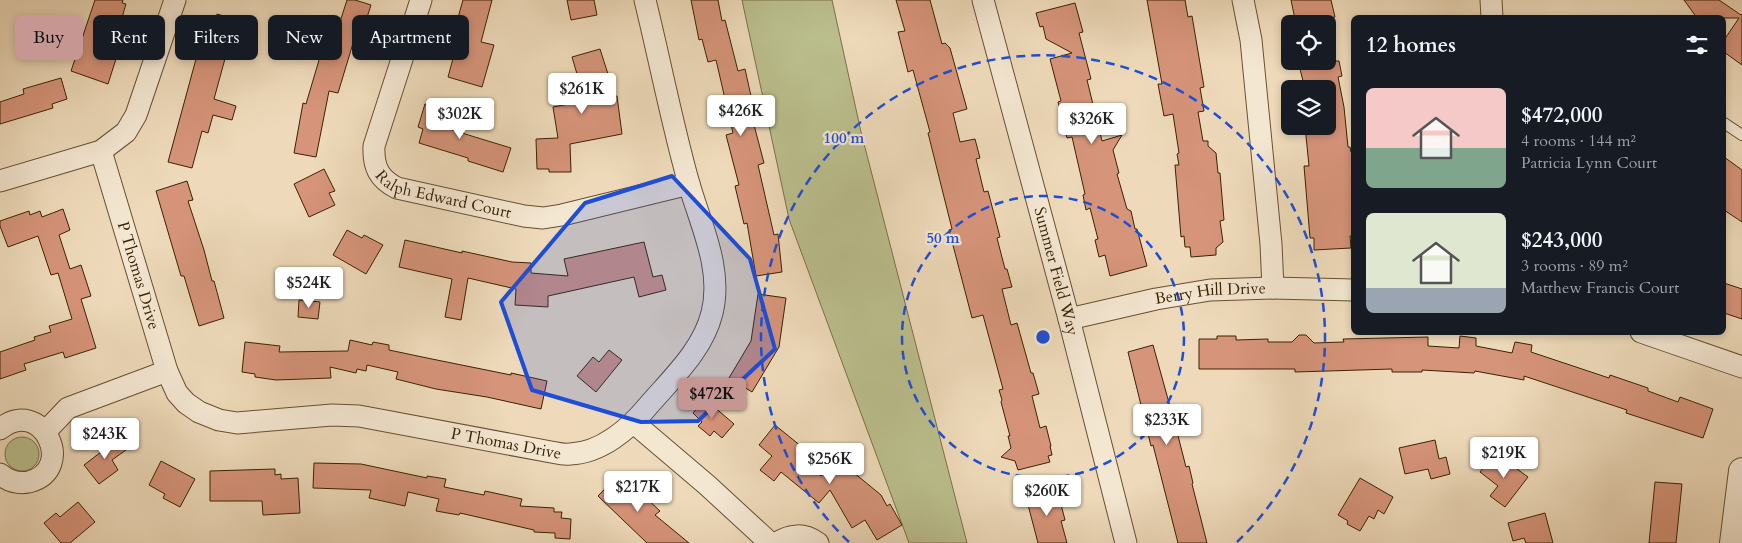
<!DOCTYPE html>
<meta charset="utf-8">
<style>
:root{--surface:#171b24;--page:#20242c;--text:#f1f3f6;--muted:#9ea1a6;--accent:#c59692}
body{margin:0;font-family:Cardo,serif;background:var(--page);color:var(--text);height:100vh;display:flex;flex-direction:column;font-size:19px;white-space:nowrap}
*{box-sizing:border-box;margin:0}
p{font-size:16px;color:var(--muted)}
.icon{flex:none;width:28px;height:28px;fill:none;stroke:currentColor;stroke-width:2;stroke-linecap:round;stroke-linejoin:round}
.map{position:relative;flex:1;overflow:hidden}
.side{position:absolute;left:1351px;top:15px;width:375px;height:320px;display:flex;flex-direction:column;background:var(--surface);border-radius:8px;box-shadow:0 2px 8px #0003}
.side>*{flex:none}
.guide{position:absolute;left:15px;top:15px;width:475px;height:45px;display:flex;gap:10px}
.tools{position:absolute;left:1281px;top:15px;display:grid;gap:10px}
.tools a{display:grid;place-items:center;width:55px;height:55px;border-radius:8px;background:var(--surface);box-shadow:0 2px 8px #0003;font-size:25px}
.price{position:absolute;translate:-50% -42px;padding:0 11px;border-radius:5px;background:#fff;color:#222;font-size:16px;line-height:32px;filter:drop-shadow(0 1px 2px #0008)}
.price::after{content:'';position:absolute;left:50%;top:30px;width:15px;height:11px;margin-left:-8px;background:inherit;clip-path:polygon(0 0,100% 0,50% 100%)}
.price.selected{background:var(--accent);color:#111}
ul{padding:0;list-style:none}
li{display:flex;align-items:center;gap:15px;height:125px;padding:0 15px}
li span{display:grid;place-items:center;flex:none;width:140px;height:100px;border-radius:8px;color:#555}
li>.icon{margin-inline-start:auto}
span .icon{width:60px;height:60px;fill:#fffc;stroke-width:1}
li b{font-size:21px}
h2{display:flex;justify-content:space-between;align-items:center;height:60px;padding:0 15px;font-size:21px}
.tag{padding:0 18px;border-radius:8px;background:var(--surface);box-shadow:0 2px 8px #0003;font-size:18px;line-height:45px}
.tag.selected{background:var(--accent);color:#111}
.map>svg:first-child{display:block}
.green{fill:#bbbf8e;stroke:#7a7048}
.building{fill:#d6947a;stroke:#3a2201}
.lines{fill:none;stroke-linecap:round;stroke-linejoin:round}
.service-casing{stroke:#67502f;stroke-width:12}
.minor-casing{stroke:#67502f;stroke-width:23}
.tertiary-casing{stroke:#67502f;stroke-width:28}
.service{stroke:#f4e7d2;stroke-width:10}
.minor{stroke:#f4e7d2;stroke-width:21}
.tertiary{stroke:#f4e7d2;stroke-width:26}
.marked{fill:#1d4ed8;fill-opacity:0.2;stroke:#1d4ed8;stroke-width:4;stroke-linejoin:round}
.ring{fill:none;stroke:#1d4ed8;stroke-width:2.5;stroke-dasharray:9 6}
.labels{text-anchor:middle;dominant-baseline:central;stroke-width:4.5;stroke-linejoin:round;paint-order:stroke}
.street-label{font-size:16px;fill:#3a2201;stroke:#f4e7d2}
.centre{fill:#1d4ed8;stroke:#f4e7d2;stroke-width:2.5}
.ring-label{font-size:15px;text-anchor:middle;font-weight:bold;fill:#1d4ed8;stroke:#f4e7d2;stroke-width:4.5;stroke-linejoin:round;paint-order:stroke}
</style>
<div class="map">
<svg width="1742" height="543" viewBox="0 0 1742 543">
<rect width="100%" height="100%" fill="#eedaba"/>
<filter id="stains"><feTurbulence type="fractalNoise" baseFrequency=".004" numOctaves="4"/><feColorMatrix values="0 0 0 0 .2 0 0 0 0 .09 0 0 0 0 .02 0 0 0 .5 -.17"/></filter>
<radialGradient id="worn" r=".72"><stop offset=".6" stop-color="#630" stop-opacity="0"/><stop offset="1" stop-color="#630" stop-opacity=".3"/></radialGradient>
<g class="green">
<polygon points="742,0 832,0 861,132 967,543 909,543 789,219"/>
<circle cx="22" cy="454" r="17"/>
</g>
<g class="building">
<polygon points="95,0 123,0 122,3 126,4 116,38 122,40 108,84 71,71"/>
<polygon points="347,0 355,0 371,5 359,42 354,40 338,93 329,91 316,157 294,153 303,103 306,104 322,50 330,53"/>
<polygon points="463,0 492,0 481,42 494,45 482,87 448,77 454,55 448,53"/>
<polygon points="567,0 594,0 597,15 571,20"/>
<polygon points="691,0 718,0 722,21 725,20 738,71 745,69 753,105 749,106 764,163 758,165 774,235 778,234 782,272 756,276 747,223 744,224 735,186 739,185 726,135 733,133 716,60 708,62 702,39 699,40"/>
<polygon points="896,0 930,0 942,44 945,43 950,48 967,109 953,113 960,142 975,139 980,158 976,159 984,192 988,191 1000,237 997,238 1005,269 1007,269 1012,287 1002,289 1011,325 1017,323 1031,373 1033,373 1039,394 1032,396 1040,428 1046,426 1051,446 1050,446 1052,455 1048,456 1050,462 1018,470 1015,461 1001,457 1011,448 1008,436 1010,436 1001,402 1002,400 999,390 1003,389 983,315 972,318 949,230 952,229 928,133 930,132 913,70 908,72 898,32 905,31"/>
<polygon points="1147,0 1185,0 1188,17 1192,16 1204,87 1200,88 1204,111 1198,112 1203,141 1208,141 1208,146 1216,153 1218,173 1220,173 1224,220 1220,221 1223,242 1216,248 1216,255 1191,257 1190,247 1185,247 1184,236 1181,237 1175,165 1179,165 1177,154 1179,153 1173,114 1164,116 1158,84 1162,84"/>
<polygon points="1291,0 1331,0 1335,17 1305,24 1296,24"/>
<polygon points="1684,0 1719,0 1741,15 1742,14 1742,65 1724,52 1724,40 1739,18 1697,18"/>
<polygon points="1075,3 1083,32 1079,33 1091,79 1087,80 1102,141 1122,135 1113,150 1119,173 1117,174 1127,209 1131,211 1135,229 1137,229 1147,266 1110,276 1105,255 1099,257 1095,240 1098,239 1090,208 1086,210 1083,195 1085,194 1072,137 1067,138 1058,102 1061,101 1050,59 1072,53 1046,39 1043,26 1040,27 1036,13"/>
<polygon points="217,14 243,22 233,57 226,55 214,99 236,106 232,120 213,115 208,133 202,131 192,168 168,162 196,59 198,60 208,25 213,27"/>
<polygon points="600,49 615,96 617,96 622,134 570,144 571,172 549,172 549,169 537,169 536,139 558,138 553,107 585,101 572,57"/>
<polygon points="1298,61 1339,61 1342,76 1338,77 1344,107 1348,147 1350,147 1351,152 1354,151 1354,236 1350,236 1351,248 1314,250 1314,238 1310,238 1304,166 1309,166 1305,126 1328,126 1328,89 1305,89"/>
<polygon points="61,78 67,99 52,104 53,108 0,124 0,102 24,94 23,89"/>
<polygon points="425,104 457,114 452,130 511,148 503,172 468,161 468,158 419,143 423,129 418,127"/>
<polygon points="1724,157 1742,170 1742,222 1724,210"/>
<polygon points="324,169 335,191 329,193 335,205 309,217 294,184"/>
<polygon points="187,181 193,200 188,201 204,250 212,281 214,281 224,318 199,326 184,276 181,276 156,191"/>
<polygon points="63,209 70,230 59,235 70,269 81,265 91,296 81,299 96,348 65,358 63,352 24,364 26,370 0,379 0,352 35,340 34,337 51,332 49,326 72,319 58,273 51,275 38,236 8,247 0,226 0,221 29,211 30,215 40,211 42,217"/>
<polygon points="347,230 362,238 364,235 383,245 366,274 333,255"/>
<polygon points="405,240 462,253 462,251 512,262 531,263 531,273 568,276 564,259 644,242 653,277 662,275 666,290 639,297 634,277 548,296 548,307 515,305 516,289 468,278 461,320 445,317 452,279 399,267"/>
<polygon points="1724,283 1742,289 1742,319 1724,313"/>
<polygon points="758,294 786,298 779,347 752,392 729,378 751,341"/>
<polygon points="299,300 320,302 318,319 298,317"/>
<polygon points="1299,335 1306,335 1314,343 1344,342 1343,339 1428,337 1428,346 1459,348 1460,336 1476,338 1476,346 1512,353 1515,342 1532,345 1531,352 1609,378 1610,375 1648,388 1648,391 1678,402 1680,397 1713,409 1703,438 1626,413 1627,410 1524,376 1524,380 1475,371 1474,373 1422,370 1422,372 1392,372 1392,369 1295,372 1295,369 1199,369 1199,339 1217,339 1217,336 1236,336 1236,340 1268,339 1268,342 1292,342"/>
<polygon points="350,340 372,345 373,342 389,345 389,350 427,358 511,375 511,373 547,381 541,409 487,397 436,389 396,379 398,372 367,365 366,371 357,369 356,373 330,367 331,378 276,380 255,377 255,374 242,372 245,342 280,346 279,352 348,351"/>
<polygon points="1153,345 1171,410 1174,409 1179,427 1176,428 1186,467 1189,466 1193,483 1192,484 1207,543 1178,543 1153,445 1151,446 1128,352"/>
<polygon points="609,350 622,360 596,392 577,376 593,357 599,362"/>
<polygon points="705,399 734,424 722,438 714,431 710,436 698,426 702,422 693,413"/>
<polygon points="775,425 802,447 796,454 821,476 836,458 881,495 887,506 890,504 902,525 877,540 865,520 852,528 830,490 819,503 781,472 774,481 760,470 772,456 759,445"/>
<polygon points="115,435 126,450 112,460 118,470 99,484 84,465 101,452 98,447"/>
<polygon points="1435,440 1439,459 1446,457 1450,474 1431,479 1428,469 1405,474 1399,448"/>
<polygon points="1496,452 1511,464 1516,464 1517,469 1528,477 1505,507 1490,496 1498,486 1480,472"/>
<polygon points="161,461 195,479 180,507 163,498 165,494 149,485"/>
<polygon points="314,463 361,464 427,478 427,476 446,479 444,487 484,495 485,491 522,499 520,506 554,508 554,512 562,512 561,518 571,519 570,539 555,538 555,533 534,532 534,530 460,513 459,515 436,511 439,499 408,492 405,506 369,498 371,490 313,488"/>
<polygon points="275,469 275,475 281,474 281,479 298,478 300,513 263,515 262,501 210,501 210,471"/>
<polygon points="617,476 624,483 627,480 660,511 655,515 689,543 647,543 598,496"/>
<polygon points="1360,478 1393,497 1384,514 1378,510 1374,519 1369,516 1360,531 1347,524 1348,521 1338,515"/>
<polygon points="1655,482 1682,484 1676,543 1649,543"/>
<polygon points="1057,489 1065,520 1061,521 1067,543 1038,543 1026,497"/>
<polygon points="78,502 95,522 70,543 61,543 44,523 56,513 60,517"/>
<polygon points="1545,513 1553,543 1526,543 1524,538 1513,541 1508,523"/>
</g>
<g class="lines">
<g class="service-casing">
<polyline id="service" points="1724,123 1742,135"/>
</g>
<g class="minor-casing">
<g id="minor">
<path id="s1" d="M421,0L374,146C373,167 379,179 397,188L524,216L543,218L562,215L689,184"/>
<path id="s2" d="M983,0L1069,319L1126,543"/>
<polyline points="1243,0 1251,40 1271,244 1273,288"/>
<polyline points="1491,0 1492,18"/>
<path id="s3" d="M101,151L167,371L177,393L186,403L199,412L219,420L237,423L332,415L359,416L551,452C557,453 563,455 570,454C601,453 629,429 648,406C672,378 703,350 712,313C723,269 701,226 689,184C672,124 660,61 645,0"/>
<polyline points="0,181 101,151 126,132 136,115 175,0"/>
<path id="s4" d="M1069,319L1156,299L1210,290L1273,288L1354,290"/>
<polyline points="1641,332 1742,367"/>
<polyline points="634,423 707,485 770,543"/>
<path d="M0,429C41,395 78,469 29,482C18,484 8,481 0,474"/>
<polyline points="45,432 68,408 167,371"/>
<path d="M777,543C790,534 804,533 818,543"/>
</g>
</g>
<g class="tertiary-casing">
<polyline id="tertiary" points="1733,543 1742,471"/>
</g>
<use href="#service" class="service"/>
<use href="#minor" class="minor"/>
<use href="#tertiary" class="tertiary"/>
</g>
<path class="marked" d="M672,176L750,259L775,349L698,421L641,422L532,390L501,302L585,203Z"/>
<g class="ring">
<circle cx="1043" cy="337" r="141"/>
<path d="M849 542A282 282 0 1 1 1237 542"/>
</g>
<g class="labels">
<g class="street-label">
<text stroke="none"><textPath href="#s1" startOffset="251">Ralph Edward Court</textPath></text>
<text stroke="none"><textPath href="#s2" startOffset="281">Summer Field Way</textPath></text>
<text stroke="none"><textPath href="#s3" startOffset="130">P Thomas Drive</textPath></text>
<text stroke="none"><textPath href="#s4" startOffset="144">Berry Hill Drive</textPath></text>
<text stroke="none"><textPath href="#s3" startOffset="595">P Thomas Drive</textPath></text>
</g>
</g>
<circle cx="1043" cy="337" r="8" class="centre"/>
<g class="ring-label">
<text x="844" y="143">100 m</text>
<text x="943" y="243">50 m</text>
</g>
<rect width="100%" height="100%" filter="url(#stains)"/>
<rect width="100%" height="100%" fill="url(#worn)"/>
</svg>
<div class="tools">
<a><svg class="icon" aria-label="locate" viewBox="0 0 24 24"><circle cx="12" cy="12" r="6"/><path d="M12 2v4M12 18v4M2 12h4M18 12h4"/></svg></a>
<a><svg class="icon" aria-label="layers" viewBox="0 0 24 24"><path d="M12 4l9 5-9 5-9-5zM3 14l9 5 9-5"/></svg></a>
</div>
<b class="price" style="left:582px;top:115px">$261K</b>
<b class="price" style="left:741px;top:137px">$426K</b>
<b class="price" style="left:460px;top:140px">$302K</b>
<b class="price" style="left:1092px;top:145px">$326K</b>
<b class="price" style="left:309px;top:309px">$524K</b>
<b class="price selected" style="left:712px;top:420px">$472K</b>
<b class="price" style="left:1167px;top:446px">$233K</b>
<b class="price" style="left:105px;top:460px">$243K</b>
<b class="price" style="left:1504px;top:479px">$219K</b>
<b class="price" style="left:830px;top:485px">$256K</b>
<b class="price" style="left:638px;top:513px">$217K</b>
<b class="price" style="left:1047px;top:517px">$260K</b>
<div class="guide">
<a class="tag selected">Buy</a>
<a class="tag">Rent</a>
<a class="tag">Filters</a>
<a class="tag">New</a>
<a class="tag">Apartment</a>
</div>
<section class="side">
<h2>12 homes<svg class="icon" aria-label="filters" viewBox="0 0 24 24"><path d="M4 7h16M4 17h16"/><circle cx="9" cy="7" r="2"/><circle cx="15" cy="17" r="2"/></svg></h2>
<ul>
<li><span style="background:linear-gradient(#f6c9c9 60%,#7fa58c 0)"><svg class="icon" aria-label="home" viewBox="0 0 24 24"><path d="M3 11l9-7 9 7M6 9v11h12V9"/></svg></span><div><b>$472,000</b><p>4 rooms · 144 m²</p><p>Patricia Lynn Court</p></div></li>
<li><span style="background:linear-gradient(#dfe7d0 75%,#9aa5b1 0)"><svg class="icon" aria-label="home" viewBox="0 0 24 24"><path d="M3 11l9-7 9 7M6 9v11h12V9"/></svg></span><div><b>$243,000</b><p>3 rooms · 89 m²</p><p>Matthew Francis Court</p></div></li>
</ul>
</section>
</div>
